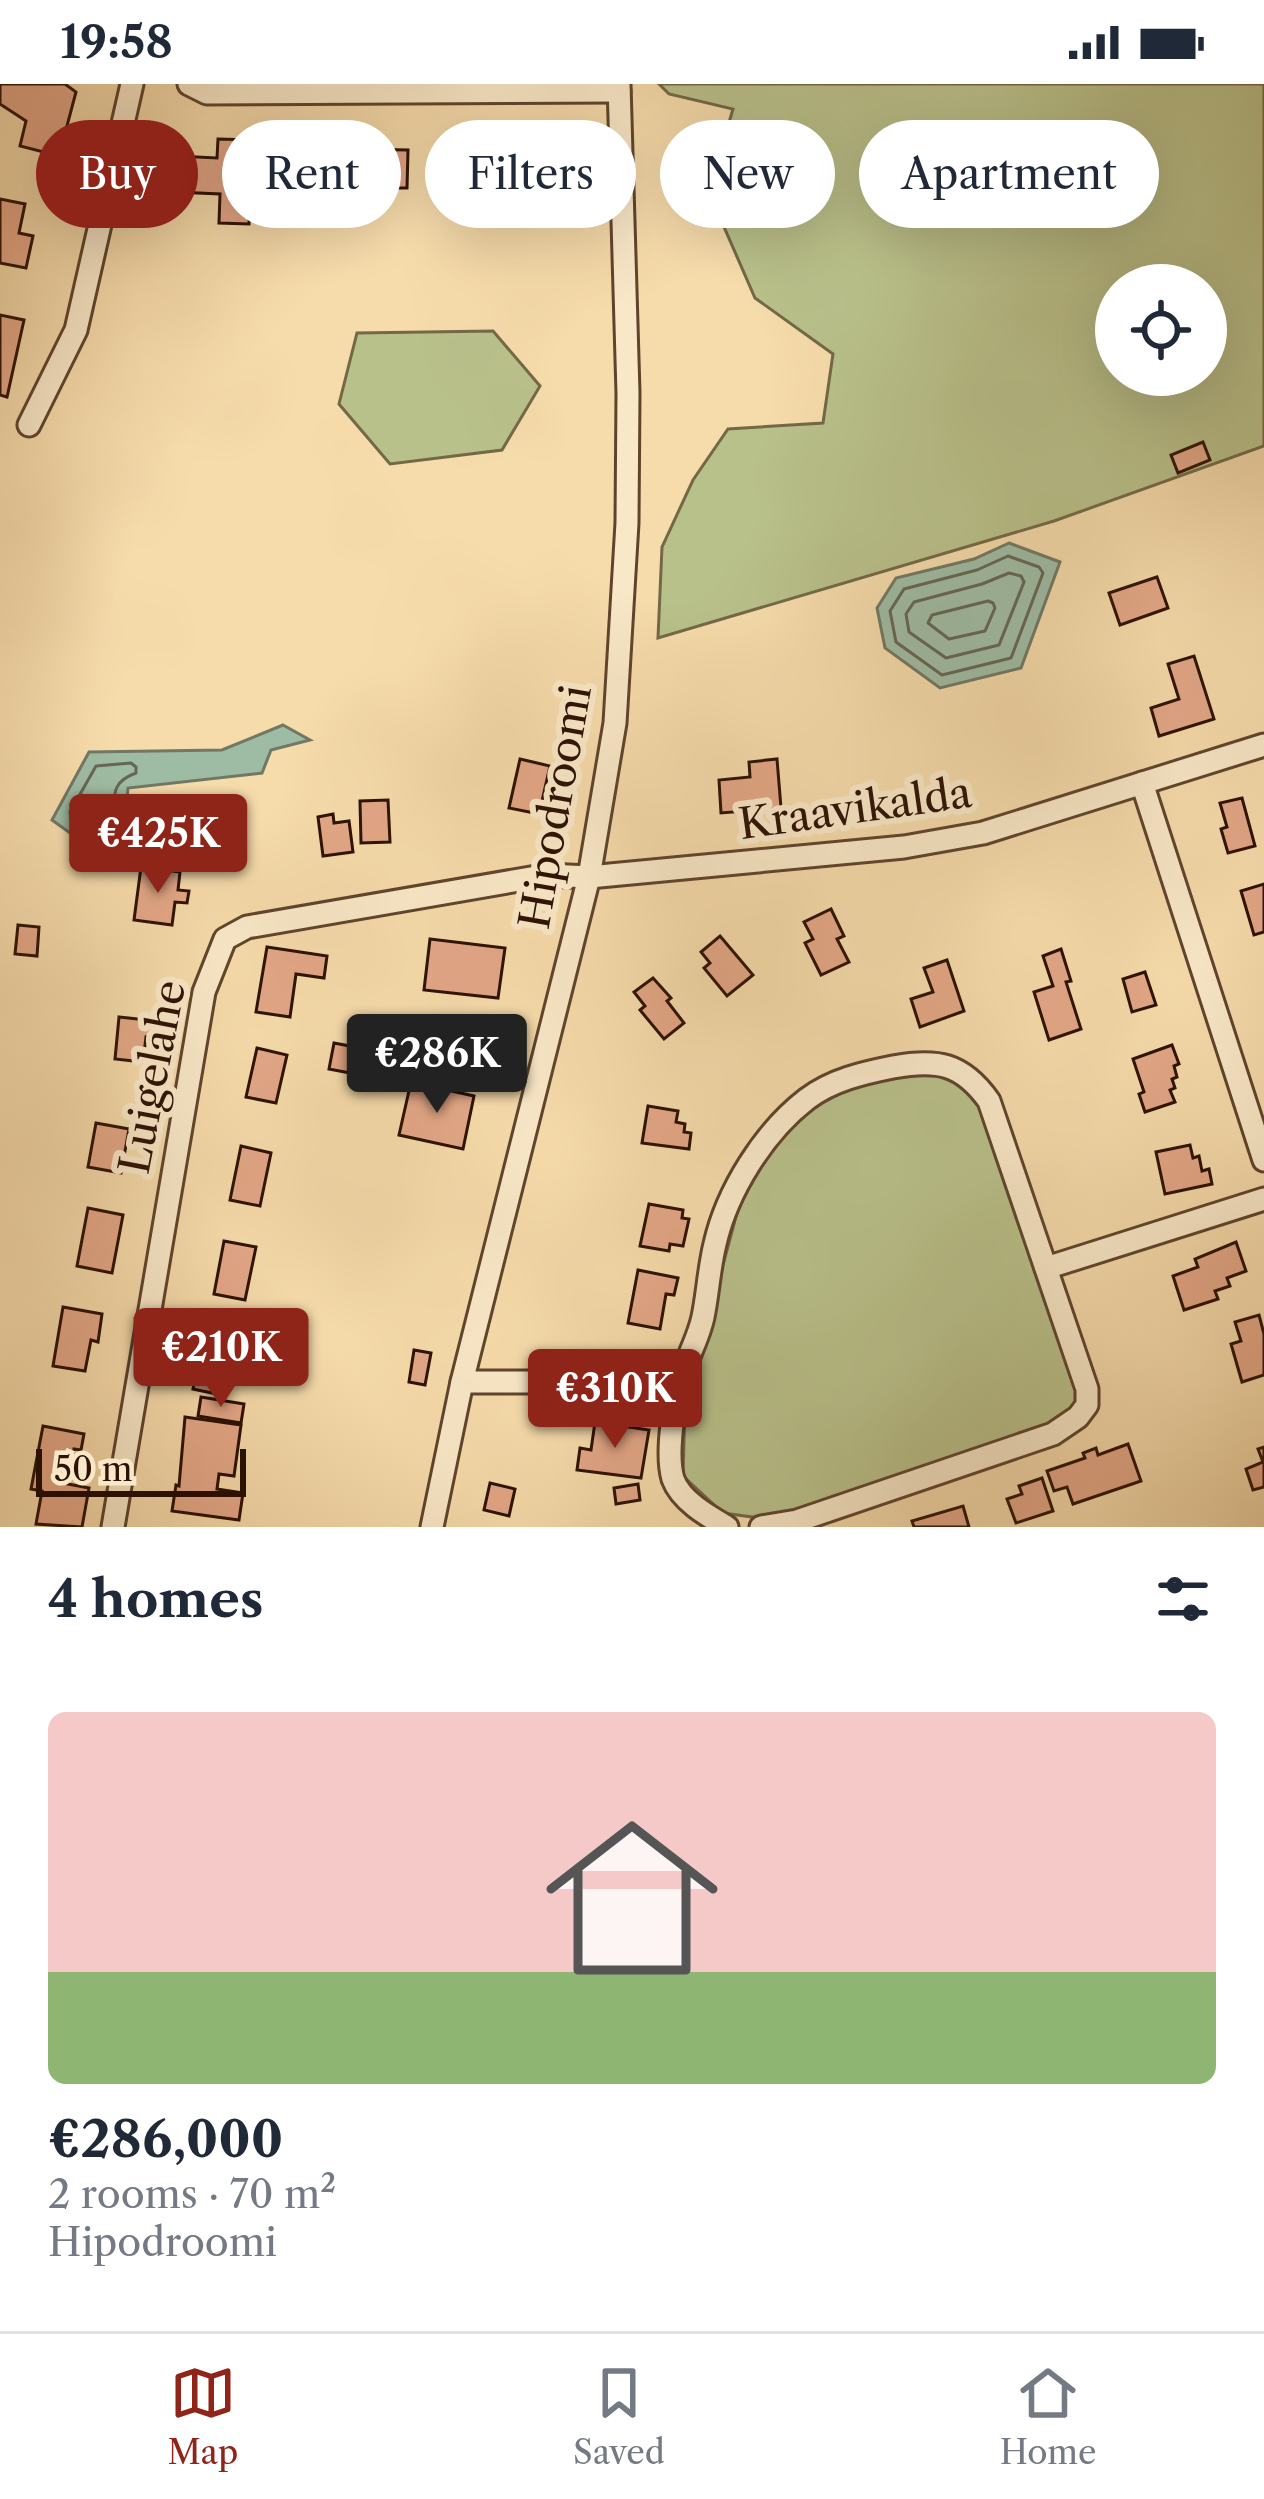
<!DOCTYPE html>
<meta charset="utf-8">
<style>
:root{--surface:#fff;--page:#f2f2f3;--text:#1f2937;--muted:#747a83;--line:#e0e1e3;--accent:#8f2418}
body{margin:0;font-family:"Libre Caslon Text",serif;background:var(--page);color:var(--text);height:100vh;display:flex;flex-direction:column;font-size:45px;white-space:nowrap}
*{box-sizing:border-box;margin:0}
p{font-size:39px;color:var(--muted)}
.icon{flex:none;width:66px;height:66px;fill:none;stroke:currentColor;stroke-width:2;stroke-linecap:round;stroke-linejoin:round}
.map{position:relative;height:1443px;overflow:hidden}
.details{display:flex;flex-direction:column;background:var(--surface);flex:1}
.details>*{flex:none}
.hud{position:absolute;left:36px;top:36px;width:1194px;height:108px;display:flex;gap:24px}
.tools{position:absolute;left:1095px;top:180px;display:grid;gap:24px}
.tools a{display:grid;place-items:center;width:132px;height:132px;border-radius:50%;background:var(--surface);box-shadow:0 12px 48px #0002;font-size:60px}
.scale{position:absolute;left:36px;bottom:30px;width:210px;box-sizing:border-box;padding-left:12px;border:6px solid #2d1103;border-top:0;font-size:33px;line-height:42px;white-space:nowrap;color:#2d1103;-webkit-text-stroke:9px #f9e8c8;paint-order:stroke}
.price{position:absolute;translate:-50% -102px;padding:0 27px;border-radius:12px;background:var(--accent);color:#fff;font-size:39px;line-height:78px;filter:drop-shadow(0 3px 6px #0008)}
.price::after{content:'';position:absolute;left:50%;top:72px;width:36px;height:27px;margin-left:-18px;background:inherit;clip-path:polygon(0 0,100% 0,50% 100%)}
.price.on{background:#222;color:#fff}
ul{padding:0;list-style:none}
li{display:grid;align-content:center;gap:24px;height:636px;padding:0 48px}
li span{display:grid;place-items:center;height:372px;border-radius:18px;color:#555}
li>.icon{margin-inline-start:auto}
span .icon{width:216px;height:216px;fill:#fffc;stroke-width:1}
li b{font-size:51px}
h2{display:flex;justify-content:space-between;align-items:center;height:144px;padding:0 48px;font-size:51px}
.pill{padding:0 42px;border-radius:54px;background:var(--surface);box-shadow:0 12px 48px #0002;font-size:42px;line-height:108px}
.pill.on{background:var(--accent);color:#fff}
.status{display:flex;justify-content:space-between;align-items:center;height:84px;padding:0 60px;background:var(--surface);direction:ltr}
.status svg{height:33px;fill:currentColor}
.menu{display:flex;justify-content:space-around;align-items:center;height:168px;border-top:3px solid var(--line);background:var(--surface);font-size:33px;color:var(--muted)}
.menu a{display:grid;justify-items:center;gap:6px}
.menu .on{color:var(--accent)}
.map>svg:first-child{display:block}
.green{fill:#b9c18b;stroke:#736947;stroke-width:3;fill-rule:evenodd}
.water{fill:#9ebca4;stroke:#717864;stroke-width:3}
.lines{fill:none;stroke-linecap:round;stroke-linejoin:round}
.shore{stroke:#666654;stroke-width:3}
.building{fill:#e3a787;stroke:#2d1103;stroke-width:3}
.minor-casing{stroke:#5f442d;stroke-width:27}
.minor{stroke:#f9e8c8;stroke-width:21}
.labels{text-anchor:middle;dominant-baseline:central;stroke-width:12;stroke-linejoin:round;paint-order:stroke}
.street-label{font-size:42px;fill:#2d1103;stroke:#f9e8c8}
</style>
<div class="status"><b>19:58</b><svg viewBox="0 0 49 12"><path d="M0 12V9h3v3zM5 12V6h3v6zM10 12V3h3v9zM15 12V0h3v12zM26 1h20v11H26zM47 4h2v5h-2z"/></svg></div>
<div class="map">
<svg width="1264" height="1443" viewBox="0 0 1264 1443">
<rect width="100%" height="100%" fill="#f6dbab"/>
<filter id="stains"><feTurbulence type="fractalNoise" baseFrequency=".00167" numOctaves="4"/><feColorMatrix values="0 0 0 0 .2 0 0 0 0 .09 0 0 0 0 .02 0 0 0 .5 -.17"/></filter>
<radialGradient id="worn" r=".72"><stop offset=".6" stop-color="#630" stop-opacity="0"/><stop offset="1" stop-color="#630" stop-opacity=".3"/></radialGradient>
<g class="green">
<path d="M659,0H1264V362L1054,437L658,554L662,463L693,396L728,345L823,339L833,270L755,214L704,97L723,59L733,25L669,10ZM1116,201H1206V291H1116Z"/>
<polygon points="493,247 540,302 502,366 390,380 339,320 357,249"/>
<polygon points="922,983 961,992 979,1012 1078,1310 1073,1329 1058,1340 774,1436 723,1429 683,1392 685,1323 749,1084 775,1052 845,1002"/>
</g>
<g class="water">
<polygon points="1009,459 1060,478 1021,584 940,604 885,564 877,524 896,494 974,475"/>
<polygon points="283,641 310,656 271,666 262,689 128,704 124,751 98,769 52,736 89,668 222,666"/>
</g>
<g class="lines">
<g class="shore">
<polygon points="1008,472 1039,483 1043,489 1011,574 942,591 896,558 890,527 904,505 977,486"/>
<polygon points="1009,489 1021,492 1024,498 999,561 946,574 909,548 906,530 914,518 982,500"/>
<polygon points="988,517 993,519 995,524 985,547 949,555 928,539 932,531"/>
<path d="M131,679L136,683V689C105,700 118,718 111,746L97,753L71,735L70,728L96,682Z"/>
</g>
</g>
<g class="building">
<polygon points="0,0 65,0 76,8 59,72 20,62 26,37 0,20"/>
<polygon points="218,55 252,56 249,140 219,139 220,110 176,108 177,72 217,74"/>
<polygon points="472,55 542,55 542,118 514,118 514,110 473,110"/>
<polygon points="355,65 408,66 407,104 377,104 377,117 347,117 347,106 311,106 311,73 354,74"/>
<polygon points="0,115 25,120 19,149 33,152 26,184 0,179"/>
<polygon points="0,231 24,236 7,313 0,311"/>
<polygon points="1203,358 1210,376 1178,389 1171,371"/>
<polygon points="1157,493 1168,524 1120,541 1109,509"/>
<polygon points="1194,572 1214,635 1159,652 1151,624 1179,615 1168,580"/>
<polygon points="520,675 550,682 539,730 509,724"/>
<polygon points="777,675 781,724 721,729 719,696 750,693 749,678"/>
<polygon points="1242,714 1255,762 1228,769 1221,745 1227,743 1220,719"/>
<polygon points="388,716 390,758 361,759 360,717"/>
<polygon points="333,730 334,739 349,737 353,768 323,772 318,733"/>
<polygon points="141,783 180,788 178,806 189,807 187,819 175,818 172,841 134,836"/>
<polygon points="1264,800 1264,848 1254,851 1241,807"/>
<polygon points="831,825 844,852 837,855 849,878 821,891 805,859 813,855 804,838"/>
<polygon points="18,841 39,843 37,872 15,870"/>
<polygon points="720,852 753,891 727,912 704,884 710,879 701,868"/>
<polygon points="430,855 505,864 498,914 424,906"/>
<polygon points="267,863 327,872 324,894 296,890 290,933 256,928"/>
<polygon points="1061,865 1071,897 1066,898 1081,945 1049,956 1034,908 1053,902 1043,872"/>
<polygon points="947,876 964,927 920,943 911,915 933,908 924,884"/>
<polygon points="1145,888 1156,921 1132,928 1123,895"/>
<polygon points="653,894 671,914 667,917 684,939 664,955 640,926 645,922 634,908"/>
<polygon points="119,933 157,937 156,954 146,953 143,978 115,975"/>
<polygon points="411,946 450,953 447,971 408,965"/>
<polygon points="334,959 355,963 350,989 329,985"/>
<polygon points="1172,961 1179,980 1174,982 1177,993 1172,995 1175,1004 1170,1006 1175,1018 1145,1028 1139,1010 1144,1008 1133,975"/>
<polygon points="356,963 388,969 383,995 352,989"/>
<polygon points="257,964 287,971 276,1019 246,1013"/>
<polygon points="411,998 474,1012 463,1065 399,1051"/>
<polygon points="648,1022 678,1027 676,1038 685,1040 684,1048 691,1049 689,1065 642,1059"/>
<polygon points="96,1039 129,1045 121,1089 88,1083"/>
<polygon points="1190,1061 1193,1074 1199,1072 1202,1087 1209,1085 1212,1100 1165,1110 1156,1068"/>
<polygon points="241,1062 271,1069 260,1122 230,1116"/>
<polygon points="649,1120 683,1126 682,1134 689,1135 683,1162 670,1160 669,1167 640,1162"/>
<polygon points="88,1124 123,1131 112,1189 77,1182"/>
<polygon points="224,1157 256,1163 245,1216 214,1210"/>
<polygon points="1236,1158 1246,1187 1227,1194 1230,1202 1215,1207 1218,1215 1184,1226 1173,1192 1198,1183 1195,1175"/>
<polygon points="638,1186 678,1194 674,1211 666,1210 660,1245 628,1239"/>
<polygon points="63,1223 102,1230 98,1258 91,1256 85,1287 53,1282"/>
<polygon points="1259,1231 1264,1250 1264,1291 1242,1298 1231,1260 1241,1257 1235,1238"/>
<polygon points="202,1260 222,1265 222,1268 248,1273 244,1299 229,1296 226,1312 193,1305"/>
<polygon points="414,1266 431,1269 425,1301 409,1298"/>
<polygon points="201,1313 244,1320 241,1339 198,1332"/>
<polygon points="185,1333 241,1341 234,1392 219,1390 217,1405 243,1409 239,1436 172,1427 176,1401 179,1402"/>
<polygon points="595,1338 649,1346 641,1394 577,1386 580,1364 591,1366"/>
<polygon points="43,1342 84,1350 81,1366 74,1365 68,1400 89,1404 82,1443 36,1440 42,1407 31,1405"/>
<polygon points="1128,1360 1141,1397 1073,1420 1067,1403 1054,1407 1047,1387 1085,1374 1083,1369 1096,1364 1098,1371"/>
<polygon points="1264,1363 1264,1403 1253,1406 1246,1385 1263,1378 1258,1365"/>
<polygon points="1042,1394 1053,1427 1016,1439 1007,1415 1022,1410 1019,1402"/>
<polygon points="490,1399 515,1405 509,1432 484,1426"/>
<polygon points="638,1400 640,1416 616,1420 614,1404"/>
<polygon points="963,1422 969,1443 914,1443 912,1437"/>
</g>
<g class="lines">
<g class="minor-casing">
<g id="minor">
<polyline points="189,0 207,9 619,7"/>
<polyline points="29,341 76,246 132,0"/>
<polyline points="1142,699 1264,1076"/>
<polyline points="1046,1184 1264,1115"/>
<polyline points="462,1298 681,1298"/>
<polyline points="113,1443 204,908 225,855 247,843 548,791 589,793 904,763 983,749 1264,661"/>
<polyline points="432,1443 462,1298 589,793 615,639 627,439 628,309 619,0"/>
<path d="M727,1443C708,1432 681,1417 673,1395C665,1368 675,1311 684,1285C690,1268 699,1252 703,1233C708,1209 709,1184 715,1160C727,1107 764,1048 807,1015C832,996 863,989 893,983C937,975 962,979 989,1017L1087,1305V1321L1078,1333L1053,1350L797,1437L761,1443"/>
</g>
</g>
<use href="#minor" class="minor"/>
</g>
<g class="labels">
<g class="street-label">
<text transform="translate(555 723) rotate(-80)">Hipodroomi</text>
<text transform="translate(855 724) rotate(-8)">Kraavikalda</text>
<text transform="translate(152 993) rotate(-79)">Luigelahe</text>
</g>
</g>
<rect width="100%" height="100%" filter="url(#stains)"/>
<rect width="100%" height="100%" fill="url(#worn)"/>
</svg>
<div class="tools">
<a><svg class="icon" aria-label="locate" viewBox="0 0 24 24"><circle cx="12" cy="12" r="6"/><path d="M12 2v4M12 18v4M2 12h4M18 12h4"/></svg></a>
</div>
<div class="scale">50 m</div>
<b class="price" style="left:158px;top:812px">€425K</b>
<b class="price on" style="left:437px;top:1032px">€286K</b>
<b class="price" style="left:221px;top:1326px">€210K</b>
<b class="price" style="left:615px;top:1367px">€310K</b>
<div class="hud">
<a class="pill on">Buy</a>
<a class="pill">Rent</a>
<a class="pill">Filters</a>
<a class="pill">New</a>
<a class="pill">Apartment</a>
</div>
</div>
<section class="details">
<h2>4 homes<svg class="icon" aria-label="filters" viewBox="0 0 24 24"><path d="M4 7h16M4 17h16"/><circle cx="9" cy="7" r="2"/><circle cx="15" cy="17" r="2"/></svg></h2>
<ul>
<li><span style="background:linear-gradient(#f6c9c9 70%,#8fb573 0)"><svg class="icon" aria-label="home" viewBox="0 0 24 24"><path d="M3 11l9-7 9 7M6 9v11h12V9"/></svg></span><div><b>€286,000</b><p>2 rooms · 70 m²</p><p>Hipodroomi</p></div></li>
</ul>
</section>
<nav class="menu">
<a class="on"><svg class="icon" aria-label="map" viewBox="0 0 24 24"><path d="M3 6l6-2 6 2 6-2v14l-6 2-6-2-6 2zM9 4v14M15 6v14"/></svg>Map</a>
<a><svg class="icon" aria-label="saved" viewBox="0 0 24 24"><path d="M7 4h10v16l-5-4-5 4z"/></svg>Saved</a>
<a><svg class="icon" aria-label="home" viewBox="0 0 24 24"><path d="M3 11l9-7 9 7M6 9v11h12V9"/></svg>Home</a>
</nav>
